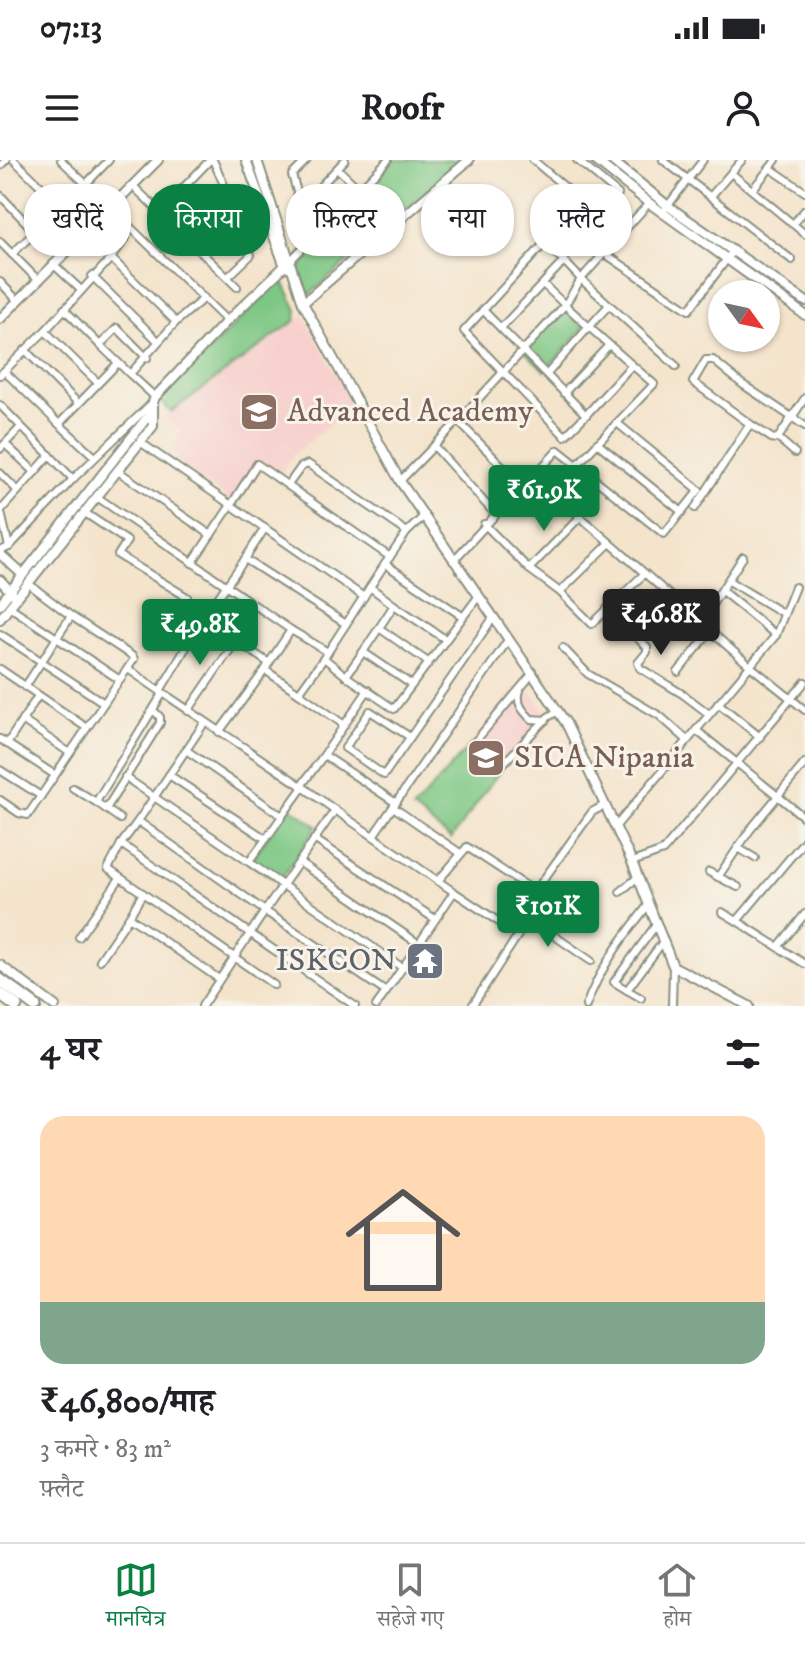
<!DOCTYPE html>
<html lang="hi">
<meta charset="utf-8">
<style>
:root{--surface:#fff;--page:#f6f6f6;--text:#202124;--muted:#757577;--line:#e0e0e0;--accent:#0b8043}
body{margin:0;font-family:"IM FELL DW Pica","Noto Serif Devanagari",serif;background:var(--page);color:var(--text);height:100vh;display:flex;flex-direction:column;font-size:30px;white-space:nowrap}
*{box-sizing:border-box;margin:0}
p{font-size:26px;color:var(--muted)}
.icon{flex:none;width:44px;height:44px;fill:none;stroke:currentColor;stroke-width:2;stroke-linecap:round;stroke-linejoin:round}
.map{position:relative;height:846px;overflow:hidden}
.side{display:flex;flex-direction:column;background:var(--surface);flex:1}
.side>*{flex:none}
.banner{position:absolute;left:24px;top:24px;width:758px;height:72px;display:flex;gap:16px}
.needle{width:52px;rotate:123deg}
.fabs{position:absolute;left:708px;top:120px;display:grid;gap:16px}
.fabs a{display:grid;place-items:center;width:72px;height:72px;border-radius:50%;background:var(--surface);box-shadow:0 2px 6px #0004;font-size:40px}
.price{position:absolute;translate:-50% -68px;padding:0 18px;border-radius:8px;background:var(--accent);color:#fff;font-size:26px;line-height:52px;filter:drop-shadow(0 2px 4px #0008)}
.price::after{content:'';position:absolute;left:50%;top:48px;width:24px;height:18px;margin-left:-12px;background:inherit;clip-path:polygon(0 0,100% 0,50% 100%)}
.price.current{background:#222;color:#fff}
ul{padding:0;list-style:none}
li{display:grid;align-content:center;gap:16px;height:424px;padding:0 40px}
li span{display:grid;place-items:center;height:248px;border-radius:24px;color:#555}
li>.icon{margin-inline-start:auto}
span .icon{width:144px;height:144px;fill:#fffc;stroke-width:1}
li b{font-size:34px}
h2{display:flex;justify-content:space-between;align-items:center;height:96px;padding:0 40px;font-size:34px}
.tag{padding:0 28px;border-radius:32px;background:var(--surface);box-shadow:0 2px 6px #0004;font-size:28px;line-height:72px}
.tag.current{background:var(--accent);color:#fff}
.status{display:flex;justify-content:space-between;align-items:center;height:56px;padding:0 40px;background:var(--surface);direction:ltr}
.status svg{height:22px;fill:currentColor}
header{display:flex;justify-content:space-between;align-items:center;height:104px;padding:0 40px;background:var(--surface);font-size:36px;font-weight:800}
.tab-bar{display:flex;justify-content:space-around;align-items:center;height:112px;border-top:2px solid var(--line);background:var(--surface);font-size:22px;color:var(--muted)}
.tab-bar a{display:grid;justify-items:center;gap:4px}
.tab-bar .current{color:var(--accent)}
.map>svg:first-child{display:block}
.built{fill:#f7d0cd}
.green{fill:#7dc784;stroke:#4e825c;stroke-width:2}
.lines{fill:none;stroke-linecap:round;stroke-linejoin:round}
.street-casing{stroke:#8a9080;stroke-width:10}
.secondary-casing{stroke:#8a9080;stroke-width:12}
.highway-casing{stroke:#8a9080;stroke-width:15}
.street{stroke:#fff;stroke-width:6}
.secondary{stroke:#fff;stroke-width:8}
.highway{stroke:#fff;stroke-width:11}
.labels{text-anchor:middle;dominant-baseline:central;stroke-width:6;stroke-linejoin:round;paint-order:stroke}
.education-label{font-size:32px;fill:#785e54;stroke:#f7f3e8;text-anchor:start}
.worship-label{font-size:32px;fill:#5b616d;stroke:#f7f3e8;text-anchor:end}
</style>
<div class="status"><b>07:13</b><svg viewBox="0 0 49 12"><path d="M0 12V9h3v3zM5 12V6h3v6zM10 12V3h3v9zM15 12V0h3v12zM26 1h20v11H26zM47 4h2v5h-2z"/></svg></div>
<header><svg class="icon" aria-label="menu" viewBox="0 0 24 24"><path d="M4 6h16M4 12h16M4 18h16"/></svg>Roofr<svg class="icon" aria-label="person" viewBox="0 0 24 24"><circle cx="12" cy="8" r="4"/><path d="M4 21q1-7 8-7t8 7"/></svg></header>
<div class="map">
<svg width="805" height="846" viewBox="0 0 805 846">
<rect width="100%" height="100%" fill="#f7f3e8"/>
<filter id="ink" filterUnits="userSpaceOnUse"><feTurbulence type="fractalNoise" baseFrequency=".0125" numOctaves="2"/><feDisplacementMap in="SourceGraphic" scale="16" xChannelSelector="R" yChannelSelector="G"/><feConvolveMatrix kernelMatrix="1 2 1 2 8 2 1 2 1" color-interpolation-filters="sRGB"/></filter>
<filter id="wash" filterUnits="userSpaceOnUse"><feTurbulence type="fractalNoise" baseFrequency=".006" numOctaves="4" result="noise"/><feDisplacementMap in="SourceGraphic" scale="32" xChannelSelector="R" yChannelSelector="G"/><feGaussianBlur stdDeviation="1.8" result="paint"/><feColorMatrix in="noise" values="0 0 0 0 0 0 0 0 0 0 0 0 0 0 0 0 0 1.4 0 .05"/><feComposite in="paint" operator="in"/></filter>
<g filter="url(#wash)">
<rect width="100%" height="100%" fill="#f4e4cc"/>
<g class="built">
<polygon points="304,155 352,246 293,295 279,316 258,303 232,342 182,306 172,288 180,271 165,257"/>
<polygon points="522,519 550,559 499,612 451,679 413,649 471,584"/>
</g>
<g class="green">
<polygon points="393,0 464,0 309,135 295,100"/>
<polygon points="283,122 297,150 296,160 171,252 159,240 277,123 280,125"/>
<polygon points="562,146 585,167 545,211 521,188"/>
<polygon points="471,584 499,612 451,679 413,649"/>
<polygon points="289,646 317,666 279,722 249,703"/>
</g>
</g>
<g filter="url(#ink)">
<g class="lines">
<g class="street-casing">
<g id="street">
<polyline points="14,0 63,48"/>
<polyline points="61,0 227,161"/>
<polyline points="213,0 225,27"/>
<polyline points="307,0 292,15 311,79"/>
<polyline points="533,0 573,34"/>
<polyline points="577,0 618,34"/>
<polyline points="663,0 792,100"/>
<polyline points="776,0 770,8 805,32"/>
<polyline points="0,6 6,0"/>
<polyline points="338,9 359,29"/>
<polyline points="731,13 793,64"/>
<polyline points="86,24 109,0"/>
<polyline points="132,25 237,127"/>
<polyline points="752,30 770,8"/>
<polyline points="313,34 345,0"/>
<polyline points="0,35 35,72 88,25"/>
<polyline points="711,36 742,0"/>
<polyline points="666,48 703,0"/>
<polyline points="805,50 793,64 805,74"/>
<polyline points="160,52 210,0"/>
<polyline points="237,57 264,48"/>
<polyline points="180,72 225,27 251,95 228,117"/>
<polyline points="126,78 111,98 176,162"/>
<polyline points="0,82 38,120"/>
<polyline points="604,93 689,150 732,92"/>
<polyline points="12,94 35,72"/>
<polyline points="291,100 388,0"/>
<polyline points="564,101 547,85 542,86 464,171 565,276 586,255"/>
<polyline points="53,104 81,130"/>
<polyline points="92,116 158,181"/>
<polyline points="0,122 18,141"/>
<polyline points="609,145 589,167 632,205"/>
<polyline points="64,149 100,185"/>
<polyline points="483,150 586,255 632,205 654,224 576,306"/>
<polyline points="501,168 564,101 581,119 676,206"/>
<polyline points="45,171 98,223"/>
<polyline points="25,190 78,243"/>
<polyline points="4,211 59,264"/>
<polyline points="130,214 100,185 117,168 147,198"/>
<polyline points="547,214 589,167 565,145 581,119 649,43"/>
<polyline points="0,215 45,171 111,98"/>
<polyline points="564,233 609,185"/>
<polyline points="155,237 130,214 176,162 204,138"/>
<polyline points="0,245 73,319"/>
<polyline points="458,261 434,286 495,354"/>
<polyline points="617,263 699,330 664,374 558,290 534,316 749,505 805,550"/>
<polyline points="750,264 693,222 706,200 713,200 742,224 805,266"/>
<polyline points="778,278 805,238"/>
<polyline points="140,282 231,345 257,304 390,397"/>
<polyline points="597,283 682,352"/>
<polyline points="5,284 35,312"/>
<polyline points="0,289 21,267"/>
<polyline points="95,297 59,264 118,203"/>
<polyline points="118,311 211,375"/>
<polyline points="0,313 18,331"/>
<polyline points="400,321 434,286"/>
<polyline points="288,325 301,307 308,304 407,372 385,404"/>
<polyline points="97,337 291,470 328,492"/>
<polyline points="0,348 9,387"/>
<polyline points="695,348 750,264 773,279 778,278 795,293"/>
<polyline points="2,349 50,295"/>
<polyline points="85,353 127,381 118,395 187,437"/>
<polyline points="484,364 529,409 560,432 592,464 644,414"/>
<polyline points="265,368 245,399 346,464"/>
<polyline points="407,372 423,357"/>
<polyline points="0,391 9,387 73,319 153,242"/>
<polyline points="453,401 522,326 458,261 565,145 544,125"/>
<polyline points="192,403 231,345 364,437"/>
<polyline points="529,409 580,357"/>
<polyline points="729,421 784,454"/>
<polyline points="370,427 385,404 462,456"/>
<polyline points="722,431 776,475"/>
<polyline points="560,432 610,383"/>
<polyline points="10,447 120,520"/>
<polyline points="607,449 647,487 647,492 638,503 640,508 684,535 709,554"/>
<polyline points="203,459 245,399"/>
<polyline points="700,463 743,397"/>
<polyline points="379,468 394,445 445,479"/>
<polyline points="0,474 104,543 134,499 132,496 71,456 29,424"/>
<polyline points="563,488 588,514 660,556 687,580"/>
<polyline points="363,492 379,468 428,502"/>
<polyline points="269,503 291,470"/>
<polyline points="0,509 87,568 104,543"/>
<polyline points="128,509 160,531 203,459 269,503 265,510 299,533 324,498"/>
<polyline points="678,512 710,472"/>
<polyline points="533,513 473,584 499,608 548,557 558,551"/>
<polyline points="346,516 324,498 370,427 394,445"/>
<polyline points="412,525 363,492 346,516 394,549 478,437"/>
<polyline points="25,527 71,456"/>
<polyline points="368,530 324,595 396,643"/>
<path d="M520,530C516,543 522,550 531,559L546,560"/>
<polyline points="299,533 343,564"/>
<polyline points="718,543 760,577"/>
<polyline points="153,550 160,557 160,563 106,649 96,642 163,533 303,627"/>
<polyline points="188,551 236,481"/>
<polyline points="22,560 70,593 87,568"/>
<polyline points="205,562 138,661 265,751 335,650 454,732"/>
<polyline points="696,570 805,658"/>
<polyline points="219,572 265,510"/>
<polyline points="410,577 370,551 345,588 384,615 493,458"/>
<polyline points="0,579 55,615"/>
<polyline points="7,584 38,536"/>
<polyline points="186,590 282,656 303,627 335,650"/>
<polyline points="0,610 41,636"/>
<polyline points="169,615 266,679 249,702 403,808"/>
<polyline points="125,617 249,702"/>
<polyline points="301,626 324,595"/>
<polyline points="73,628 96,642"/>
<polyline points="0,640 19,653 28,655 70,593"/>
<polyline points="393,647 460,693"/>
<polyline points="106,649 120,659"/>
<polyline points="138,661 121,684 108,709 274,825"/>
<polyline points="616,666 776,475 795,427"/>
<polyline points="373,676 508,480"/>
<polyline points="266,679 282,656"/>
<polyline points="314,679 435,759"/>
<polyline points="805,680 737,761 805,804"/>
<polyline points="121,684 355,846"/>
<polyline points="738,688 755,698"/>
<polyline points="299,702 419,784"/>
<polyline points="632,702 663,691 805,522"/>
<polyline points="709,712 738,727"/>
<polyline points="718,717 750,670 805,603"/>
<polyline points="438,721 467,687 534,731"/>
<polyline points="620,732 638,717"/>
<polyline points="143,733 129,757 219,819"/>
<polyline points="722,752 737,761"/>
<polyline points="527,757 591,801"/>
<polyline points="656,765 614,822 627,830 662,783"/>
<polyline points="79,777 120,718"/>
<polyline points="778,787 805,754"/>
<polyline points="100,800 129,757"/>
<polyline points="627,830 641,838"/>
<polyline points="202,846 265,751 386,832 454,732 502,764 511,765 592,652 605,645"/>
<polyline points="376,846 386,832"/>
<polyline points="472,846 529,758"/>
<path d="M586,846C600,807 624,776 649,744"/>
<polyline points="672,846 673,806"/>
</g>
</g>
<g class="secondary-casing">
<g id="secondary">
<polyline points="246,0 284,104 288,107"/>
<polyline points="257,0 303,143 400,321 566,563 632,702 673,806 749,846"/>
<polyline points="595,0 649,43 805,155"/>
<polyline points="611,0 668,46 805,141"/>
<polyline points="303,143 469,0"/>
<polyline points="0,159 158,0"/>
<polyline points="0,394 23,415"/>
<polyline points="0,420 13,434"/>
<polyline points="0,444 153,250"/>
<polyline points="0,459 153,266 153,242 155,237 227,161 291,100"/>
<polyline points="0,805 55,846"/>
</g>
</g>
<g class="highway-casing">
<g id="highway">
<polyline points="0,820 35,846"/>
<polyline points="0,834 16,846"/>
</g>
</g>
<use href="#street" class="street"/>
<use href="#secondary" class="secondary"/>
<use href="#highway" class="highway"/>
</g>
</g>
<defs>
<g id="university-square" transform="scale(2)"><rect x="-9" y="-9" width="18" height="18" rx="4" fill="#8d6e63" stroke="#f7f3e8"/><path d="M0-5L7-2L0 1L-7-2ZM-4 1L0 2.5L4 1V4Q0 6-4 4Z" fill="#fff"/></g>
<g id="temple-square" transform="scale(2)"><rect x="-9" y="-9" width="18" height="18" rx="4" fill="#6b7280" stroke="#f7f3e8"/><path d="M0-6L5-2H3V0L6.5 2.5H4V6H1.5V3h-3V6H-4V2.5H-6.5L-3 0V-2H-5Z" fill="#fff"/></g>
</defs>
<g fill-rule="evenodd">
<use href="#university-square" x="259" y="252"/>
<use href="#university-square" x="486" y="598"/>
<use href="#temple-square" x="425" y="801"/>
</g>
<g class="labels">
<g class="education-label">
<text x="287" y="252">Advanced Academy</text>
<text x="514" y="598">SICA Nipania</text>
</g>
<g class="worship-label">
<text x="397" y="801">ISKCON</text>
</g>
</g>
</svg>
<div class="fabs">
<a><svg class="needle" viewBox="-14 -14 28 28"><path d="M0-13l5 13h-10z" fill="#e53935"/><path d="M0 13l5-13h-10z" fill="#757577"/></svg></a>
</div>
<b class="price" style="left:544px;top:373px">₹61.9K</b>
<b class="price current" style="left:661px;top:497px">₹46.8K</b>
<b class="price" style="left:200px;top:507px">₹49.8K</b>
<b class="price" style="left:548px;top:789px">₹101K</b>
<div class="banner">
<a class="tag">खरीदें</a>
<a class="tag current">किराया</a>
<a class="tag">फ़िल्टर</a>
<a class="tag">नया</a>
<a class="tag">फ़्लैट</a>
</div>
</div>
<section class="side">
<h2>4 घर<svg class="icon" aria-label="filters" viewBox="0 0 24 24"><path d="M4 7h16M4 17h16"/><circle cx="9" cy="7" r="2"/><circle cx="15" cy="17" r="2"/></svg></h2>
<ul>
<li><span style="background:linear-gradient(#ffd9b3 75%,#7fa58c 0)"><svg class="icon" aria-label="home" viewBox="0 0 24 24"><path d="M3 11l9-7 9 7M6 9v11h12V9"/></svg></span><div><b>₹46,800/माह</b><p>3 कमरे · 83 m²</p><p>फ़्लैट</p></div></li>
</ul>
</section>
<nav class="tab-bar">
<a class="current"><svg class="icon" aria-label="map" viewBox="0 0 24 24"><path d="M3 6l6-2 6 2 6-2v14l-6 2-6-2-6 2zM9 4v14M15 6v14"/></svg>मानचित्र</a>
<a><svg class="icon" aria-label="saved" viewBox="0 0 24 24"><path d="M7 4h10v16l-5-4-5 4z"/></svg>सहेजे गए</a>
<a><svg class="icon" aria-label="home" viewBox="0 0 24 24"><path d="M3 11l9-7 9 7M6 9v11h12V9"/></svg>होम</a>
</nav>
